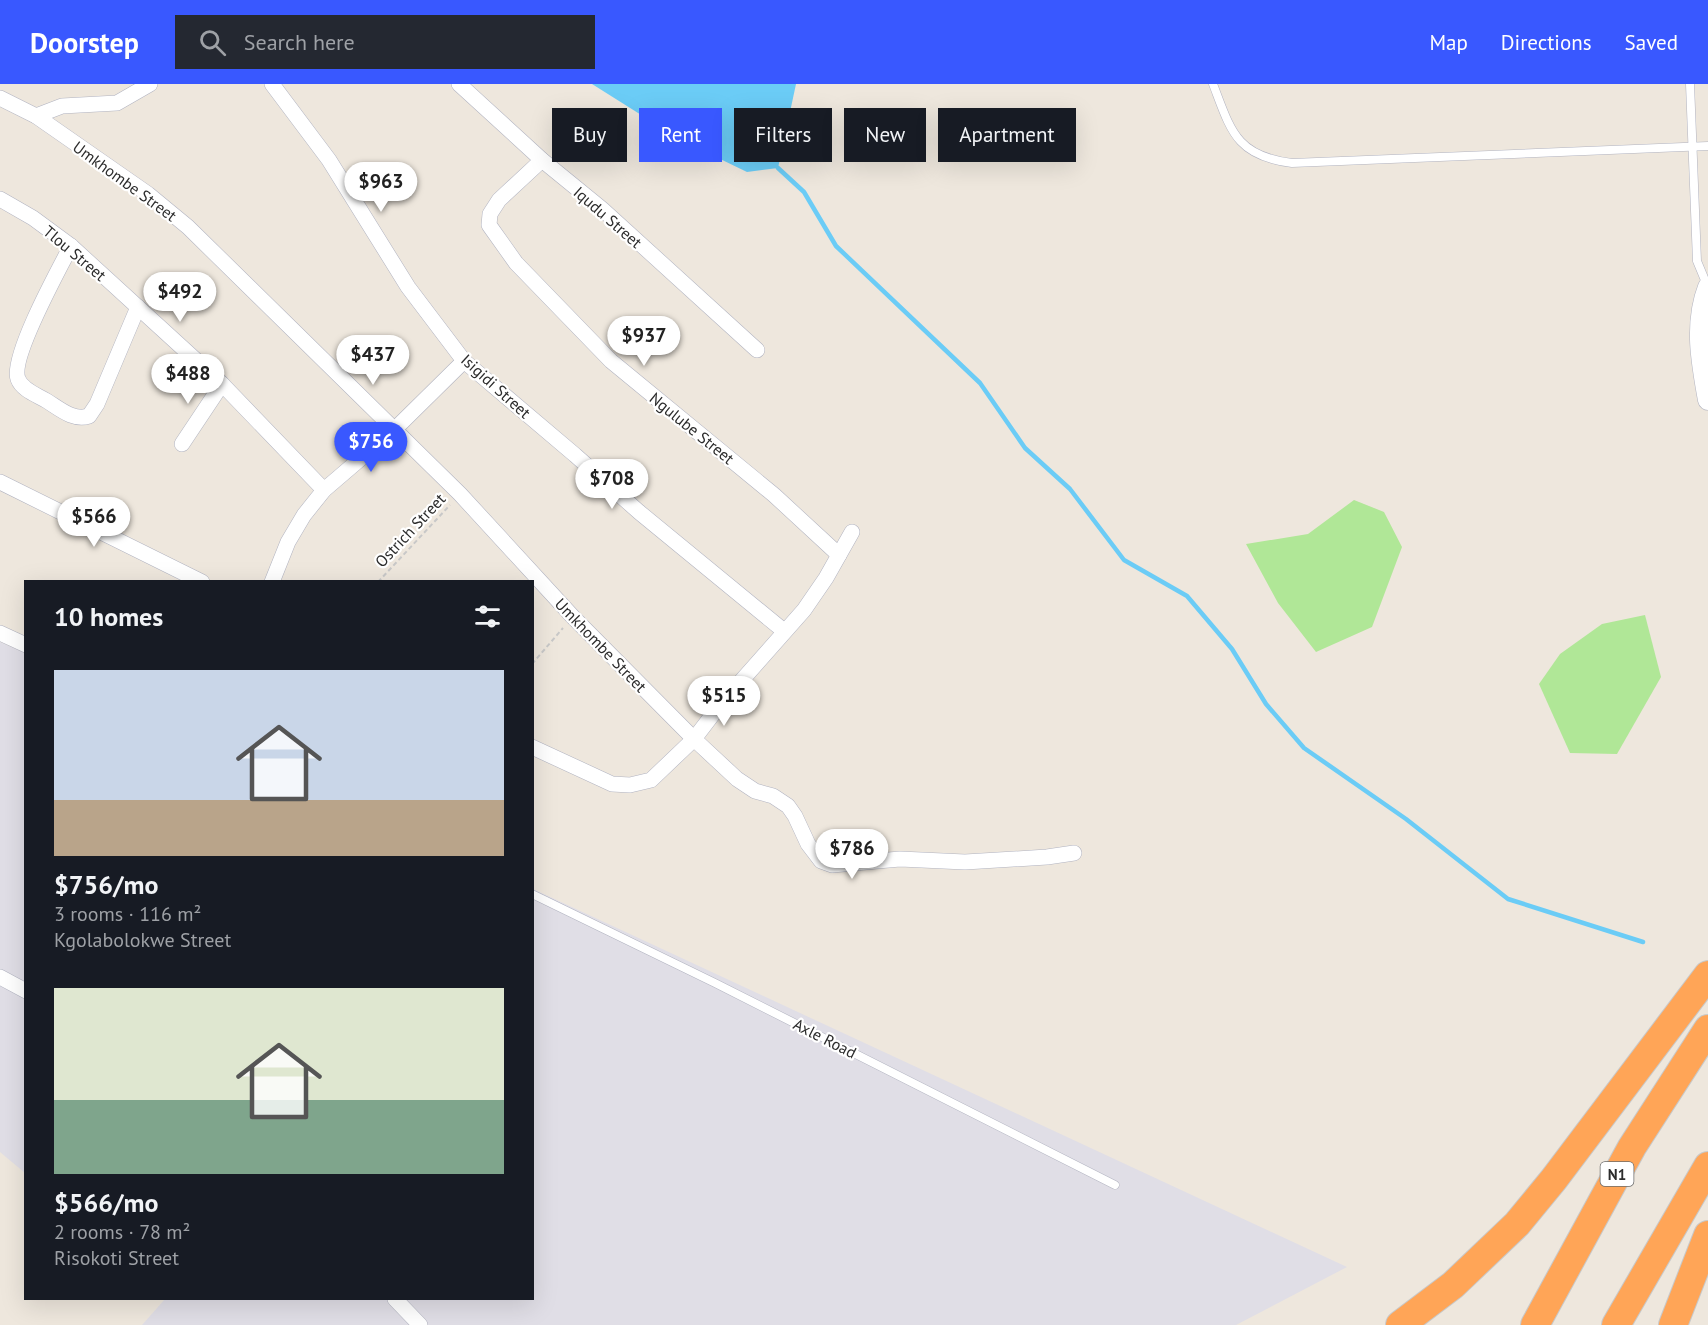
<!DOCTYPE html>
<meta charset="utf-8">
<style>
:root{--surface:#171b24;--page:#242831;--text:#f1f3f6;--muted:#9ea1a6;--accent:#3958ff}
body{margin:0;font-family:"PT Sans",sans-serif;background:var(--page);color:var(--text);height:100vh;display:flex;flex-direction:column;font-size:22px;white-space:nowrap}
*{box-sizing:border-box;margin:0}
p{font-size:20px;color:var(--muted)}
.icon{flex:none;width:33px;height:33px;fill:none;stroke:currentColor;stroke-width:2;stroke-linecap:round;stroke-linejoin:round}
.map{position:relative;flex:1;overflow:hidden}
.panel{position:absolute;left:24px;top:496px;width:510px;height:720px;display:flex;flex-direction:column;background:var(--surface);border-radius:0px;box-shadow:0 6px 24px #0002}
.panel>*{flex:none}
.top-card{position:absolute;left:552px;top:24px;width:570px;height:54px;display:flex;gap:12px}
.price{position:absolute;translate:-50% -51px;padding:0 14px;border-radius:21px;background:#fff;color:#222;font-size:20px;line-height:39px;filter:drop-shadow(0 2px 3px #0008)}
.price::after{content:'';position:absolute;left:50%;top:36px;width:18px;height:14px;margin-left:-9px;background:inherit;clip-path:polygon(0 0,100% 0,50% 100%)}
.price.current{background:var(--accent);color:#fff}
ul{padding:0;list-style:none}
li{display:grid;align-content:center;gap:12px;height:318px;padding:0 30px}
li span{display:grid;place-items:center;height:186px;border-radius:0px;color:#555}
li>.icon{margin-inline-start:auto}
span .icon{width:108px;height:108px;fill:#fffc;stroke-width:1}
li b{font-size:26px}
h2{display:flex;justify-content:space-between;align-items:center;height:72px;padding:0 30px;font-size:26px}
.tag{padding:0 21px;border-radius:0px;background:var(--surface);box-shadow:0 6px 24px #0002;font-size:21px;line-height:54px}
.tag.current{background:var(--accent);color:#fff}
header{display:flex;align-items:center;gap:36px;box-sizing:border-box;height:84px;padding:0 30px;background:var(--accent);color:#fff}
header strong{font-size:28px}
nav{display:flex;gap:33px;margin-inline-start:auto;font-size:21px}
.search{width:420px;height:54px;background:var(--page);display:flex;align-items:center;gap:15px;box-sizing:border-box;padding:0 21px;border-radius:0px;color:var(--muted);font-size:22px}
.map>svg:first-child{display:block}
.industrial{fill:#e0dee6}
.green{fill:#b0e797}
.water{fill:#6bccf6}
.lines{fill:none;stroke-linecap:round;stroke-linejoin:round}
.stream{stroke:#6bccf6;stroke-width:4.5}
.service-casing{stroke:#b1b3c0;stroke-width:9}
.minor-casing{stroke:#b1b3c0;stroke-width:16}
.tertiary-casing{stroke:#b1b3c0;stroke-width:21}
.motorway-casing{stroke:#c8c8c8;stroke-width:30}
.path{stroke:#c8c8c8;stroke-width:2;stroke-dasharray:4.5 3;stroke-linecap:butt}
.service{stroke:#fff;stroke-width:8}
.minor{stroke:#fff;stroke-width:15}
.tertiary{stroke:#fff;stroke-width:20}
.motorway{stroke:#ffa557;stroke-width:28}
.labels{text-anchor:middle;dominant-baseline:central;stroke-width:4.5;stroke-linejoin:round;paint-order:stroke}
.shield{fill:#fff;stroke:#6b6b6b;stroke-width:1.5}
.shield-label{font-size:15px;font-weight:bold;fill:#2c2c2c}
.street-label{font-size:16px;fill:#2c2c2c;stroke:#fff}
</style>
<header>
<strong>Doorstep</strong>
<div class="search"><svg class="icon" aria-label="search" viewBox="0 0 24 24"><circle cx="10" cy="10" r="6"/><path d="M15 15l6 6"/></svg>Search here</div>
<nav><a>Map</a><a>Directions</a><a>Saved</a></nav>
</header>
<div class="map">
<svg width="1708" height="1241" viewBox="0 0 1708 1241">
<rect width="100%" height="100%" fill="#eee7dd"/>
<g class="industrial">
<polygon points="0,558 25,569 25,1089 0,1068"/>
<polygon points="533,805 1347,1183 1236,1241 142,1241 165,1215 532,1215"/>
</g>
<g class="green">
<polygon points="1354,416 1384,428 1402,463 1372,543 1316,568 1278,519 1246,460 1308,450"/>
<polygon points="1645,531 1661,593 1617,670 1570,669 1539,600 1560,570 1602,540"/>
</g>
<polygon class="water" points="592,0 796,0 778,84 747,88 681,56"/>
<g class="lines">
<polyline class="stream" points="778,84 804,108 836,162 980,299 1025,364 1070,405 1124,476 1187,512 1232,565 1266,620 1304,664 1406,735 1508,815 1643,858"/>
<g class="service-casing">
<g id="service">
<path d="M1213,0C1231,47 1236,72 1292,79L1708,62"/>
<polyline points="1690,0 1697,177 1707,201"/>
<polyline points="532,810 715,899 1115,1101"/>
</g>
</g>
<g class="minor-casing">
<g id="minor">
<polyline points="272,0 329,76 408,203 464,277 575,371 639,428 784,547"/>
<polyline points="459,0 542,76 602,125 757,266"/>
<polyline points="0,14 36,32 148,110 188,143 460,410 573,533 694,655 737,695 755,707 773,712 788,722 795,732 808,760 821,777 832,781 900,775 965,778 1047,773 1074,769"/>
<polyline points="36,32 62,22 117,19 150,0"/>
<polyline points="542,76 499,116 490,130 489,141 516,179 611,277 774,411 839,471"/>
<polyline points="0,115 33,134 71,162 222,300 324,406"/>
<path d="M71,162C59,185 10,274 18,295C22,306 37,311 47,317C60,325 73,337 89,332L97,320L138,223"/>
<polyline points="182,360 222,300"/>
<polyline points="0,398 202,498"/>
<polyline points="272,498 288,458 304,431 324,406 394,346 464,277"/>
<polyline points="0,549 26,561"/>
<polyline points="532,663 612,700 630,701 651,696 694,655 720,621 804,526 826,494 852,448"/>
<polyline points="0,893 26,907"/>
<polyline points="395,1215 420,1241"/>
</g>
</g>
<g class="tertiary-casing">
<path id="tertiary" d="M1708,203C1694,239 1701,278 1708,316"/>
</g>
<g class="motorway-casing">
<g id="motorway">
<polyline points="1400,1241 1453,1201 1517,1140 1554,1095 1708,891"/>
<polyline points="1535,1241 1632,1063 1708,945"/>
<polyline points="1616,1241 1708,1082"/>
<polyline points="1673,1241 1708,1151"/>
</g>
</g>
<g class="path">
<polyline points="378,498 450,421"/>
<polyline points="532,580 563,544"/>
</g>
<use href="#service" class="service"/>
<use href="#minor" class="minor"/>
<use href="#tertiary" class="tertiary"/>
<use href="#motorway" class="motorway"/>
</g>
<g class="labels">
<rect class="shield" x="1600.5" y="1078" width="33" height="24" rx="4.5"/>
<g class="shield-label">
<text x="1617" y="1090">N1</text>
</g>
<g class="street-label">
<text transform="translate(125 97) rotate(36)">Umkhombe Street</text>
<text transform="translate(608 133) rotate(41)">Iqudu Street</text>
<text transform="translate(75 169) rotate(40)">Tlou Street</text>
<text transform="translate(496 302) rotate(42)">Isigidi Street</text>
<text transform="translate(692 344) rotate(39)">Ngulube Street</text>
<text transform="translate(410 446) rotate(-47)">Ostrich Street</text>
<text transform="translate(601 561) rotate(46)">Umkhombe Street</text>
<text transform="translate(825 954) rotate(27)">Axle Road</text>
</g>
</g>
</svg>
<b class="price" style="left:381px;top:129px">$963</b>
<b class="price" style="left:180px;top:239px">$492</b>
<b class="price" style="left:644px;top:283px">$937</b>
<b class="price" style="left:373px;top:302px">$437</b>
<b class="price" style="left:188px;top:321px">$488</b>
<b class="price current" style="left:371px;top:389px">$756</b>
<b class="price" style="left:612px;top:426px">$708</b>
<b class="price" style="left:94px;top:464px">$566</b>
<b class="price" style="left:724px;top:643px">$515</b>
<b class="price" style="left:852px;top:796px">$786</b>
<div class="top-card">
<a class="tag">Buy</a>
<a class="tag current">Rent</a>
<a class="tag">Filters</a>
<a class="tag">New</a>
<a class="tag">Apartment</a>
</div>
<section class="panel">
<h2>10 homes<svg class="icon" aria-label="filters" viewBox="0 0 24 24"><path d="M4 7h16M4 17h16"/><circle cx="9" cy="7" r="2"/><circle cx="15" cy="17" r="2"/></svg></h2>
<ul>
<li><span style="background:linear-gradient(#c9d6e8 70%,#b9a48a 0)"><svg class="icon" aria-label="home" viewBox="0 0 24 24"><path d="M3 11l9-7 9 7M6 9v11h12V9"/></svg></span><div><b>$756/mo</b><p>3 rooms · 116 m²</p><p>Kgolabolokwe Street</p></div></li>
<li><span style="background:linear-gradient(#dfe7d0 60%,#7fa58c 0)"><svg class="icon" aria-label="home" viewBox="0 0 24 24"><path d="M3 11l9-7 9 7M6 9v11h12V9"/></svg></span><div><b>$566/mo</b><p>2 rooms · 78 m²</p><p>Risokoti Street</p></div></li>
</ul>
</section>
</div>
